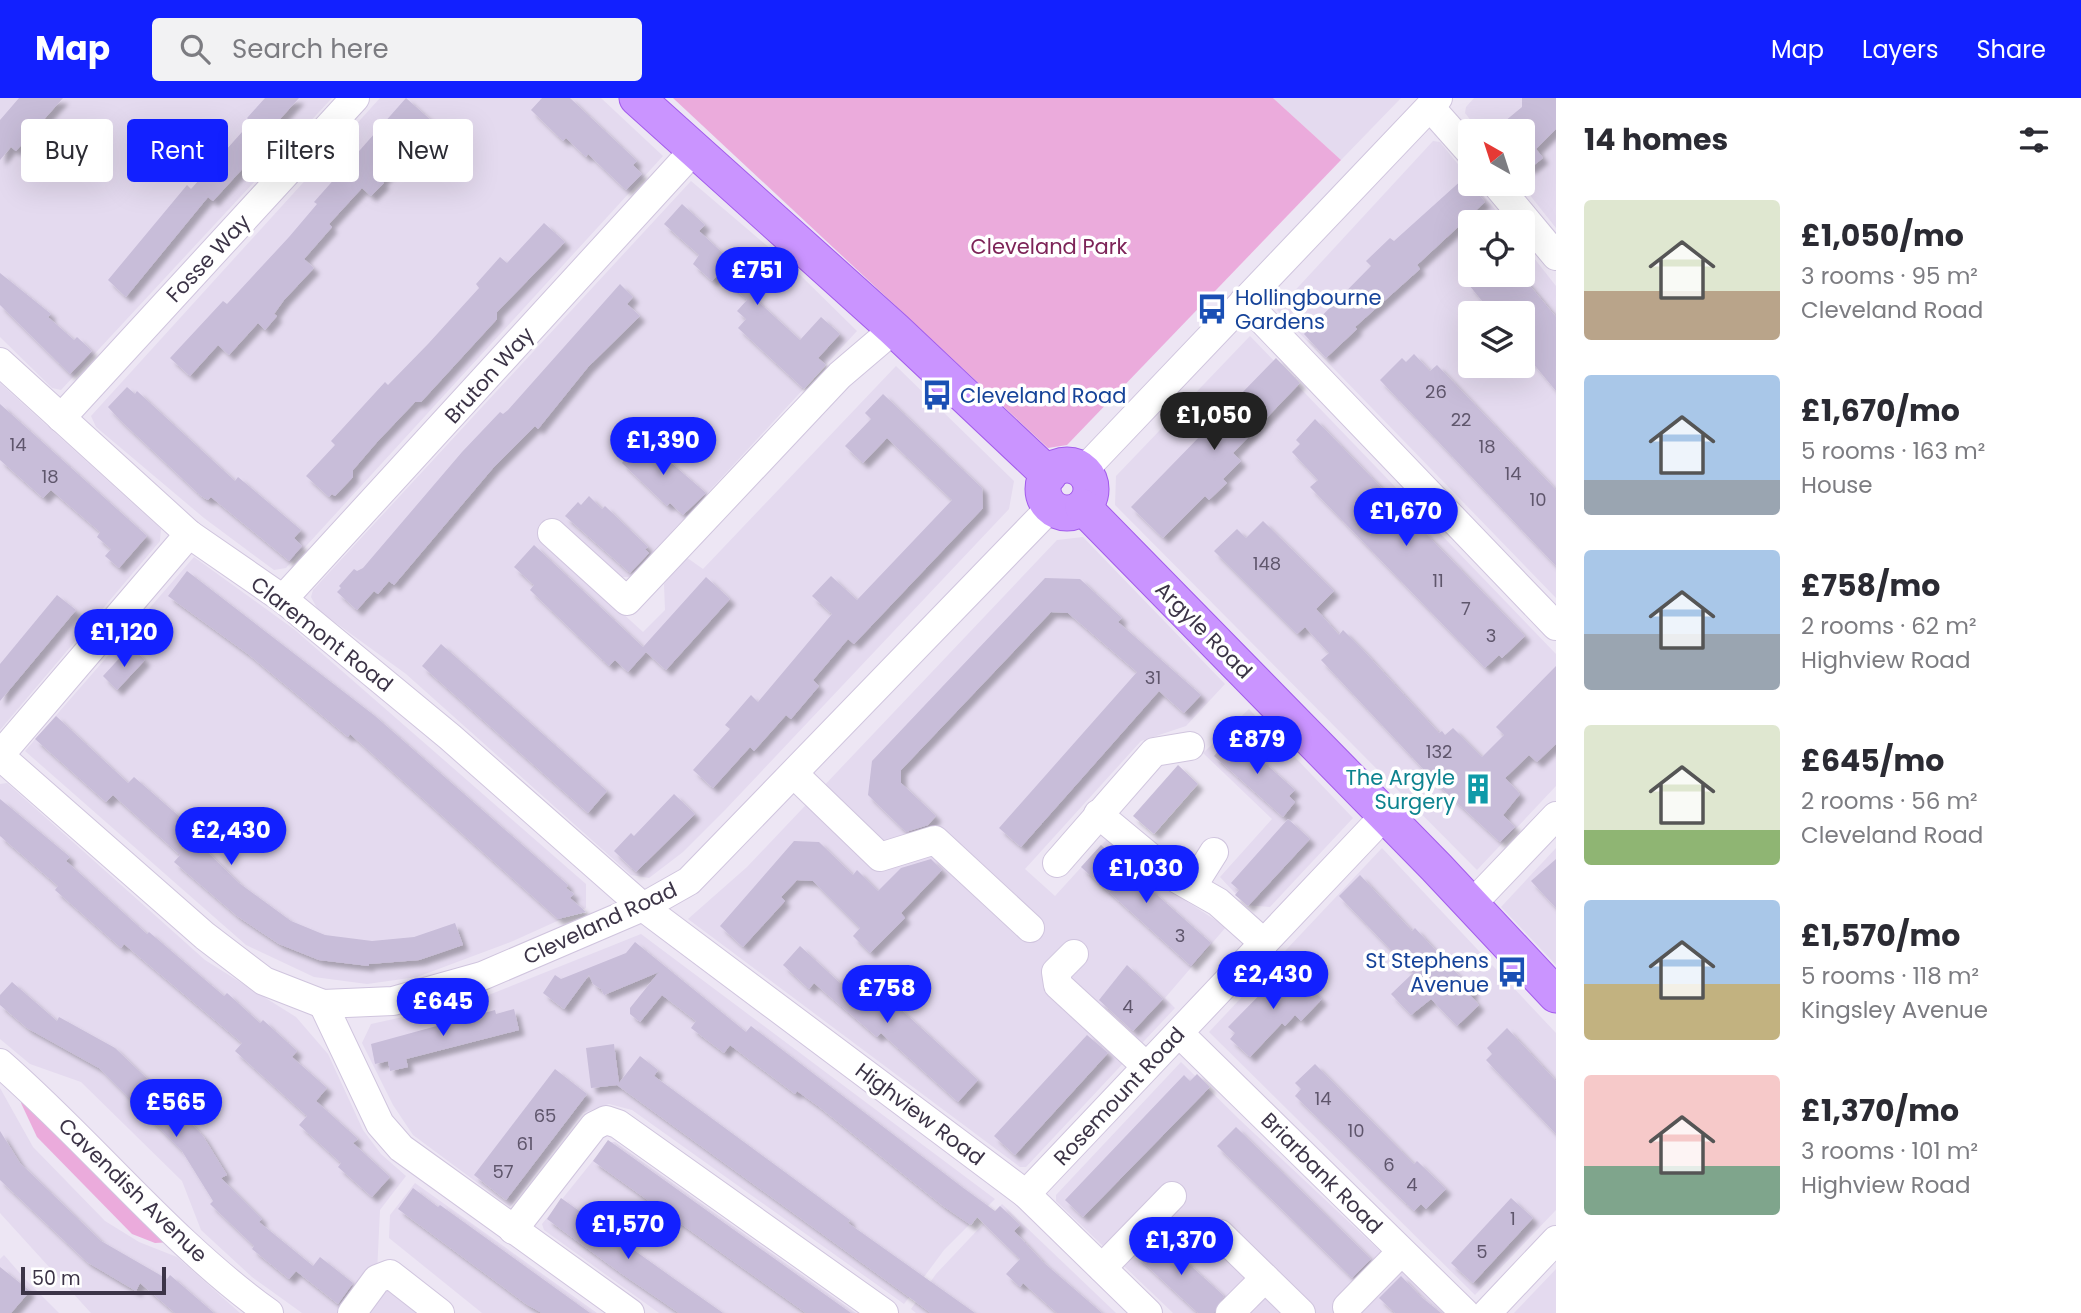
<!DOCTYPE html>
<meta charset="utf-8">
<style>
:root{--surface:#fff;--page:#f2f2f3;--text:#2b2b33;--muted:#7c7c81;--accent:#1220ff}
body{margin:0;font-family:Poppins,sans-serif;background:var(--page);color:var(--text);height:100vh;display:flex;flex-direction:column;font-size:26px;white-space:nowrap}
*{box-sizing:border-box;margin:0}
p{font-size:23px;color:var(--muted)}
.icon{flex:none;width:38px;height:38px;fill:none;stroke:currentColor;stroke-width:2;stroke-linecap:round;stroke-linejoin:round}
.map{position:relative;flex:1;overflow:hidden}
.side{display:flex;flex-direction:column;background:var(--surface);width:525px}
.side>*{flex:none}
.banner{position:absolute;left:21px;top:21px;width:665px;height:63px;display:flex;gap:14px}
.needle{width:46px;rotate:321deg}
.fabs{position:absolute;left:1458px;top:21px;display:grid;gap:14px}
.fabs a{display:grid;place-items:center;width:77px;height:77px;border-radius:7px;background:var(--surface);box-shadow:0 7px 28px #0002;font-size:35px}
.scale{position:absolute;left:21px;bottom:18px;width:145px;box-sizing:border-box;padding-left:7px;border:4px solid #3c3447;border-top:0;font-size:19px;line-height:24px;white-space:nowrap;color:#3c3447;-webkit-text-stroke:5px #fff;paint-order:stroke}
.price{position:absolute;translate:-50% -60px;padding:0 16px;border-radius:24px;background:var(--accent);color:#fff;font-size:23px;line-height:46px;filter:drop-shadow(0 2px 4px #0008)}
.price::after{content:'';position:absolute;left:50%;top:42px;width:21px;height:16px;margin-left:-10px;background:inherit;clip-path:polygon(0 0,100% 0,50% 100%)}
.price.current{background:#222;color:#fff}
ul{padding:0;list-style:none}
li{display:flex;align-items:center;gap:21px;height:175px;padding:0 28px}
li span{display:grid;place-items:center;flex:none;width:196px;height:140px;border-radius:7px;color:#555}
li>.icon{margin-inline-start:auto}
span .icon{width:84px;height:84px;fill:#fffc;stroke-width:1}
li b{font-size:30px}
h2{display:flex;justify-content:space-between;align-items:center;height:84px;padding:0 28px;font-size:30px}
.chip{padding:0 24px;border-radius:7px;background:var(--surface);box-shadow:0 7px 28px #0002;font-size:24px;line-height:63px}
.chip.current{background:var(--accent);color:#fff}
header{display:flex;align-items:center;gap:42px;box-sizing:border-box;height:98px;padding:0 35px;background:var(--accent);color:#fff}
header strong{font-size:33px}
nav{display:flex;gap:38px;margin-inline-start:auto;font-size:24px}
.search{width:490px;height:63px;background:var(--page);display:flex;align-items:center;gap:18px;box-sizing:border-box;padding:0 24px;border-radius:7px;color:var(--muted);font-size:26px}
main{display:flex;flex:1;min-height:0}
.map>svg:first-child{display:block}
.residential{fill:#e4daef;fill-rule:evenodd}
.green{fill:#ebabdc}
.building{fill:#c8bdd9;filter:url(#shadow)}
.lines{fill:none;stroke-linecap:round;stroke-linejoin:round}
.minor-casing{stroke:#d0c5de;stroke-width:30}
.major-casing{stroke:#a25ceb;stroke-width:37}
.minor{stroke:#fff;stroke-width:28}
.major{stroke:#ca94ff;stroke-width:35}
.labels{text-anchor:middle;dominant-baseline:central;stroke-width:7;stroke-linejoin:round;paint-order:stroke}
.number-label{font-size:18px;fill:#5f566c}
.park-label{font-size:21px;fill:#7d2458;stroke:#fff}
.street-label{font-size:21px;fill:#3c3447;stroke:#fff}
.transit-label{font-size:21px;fill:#164399;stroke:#fff;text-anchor:start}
.culture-label{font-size:21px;fill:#0d838f;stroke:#fff;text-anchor:end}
</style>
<header>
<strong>Map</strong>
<div class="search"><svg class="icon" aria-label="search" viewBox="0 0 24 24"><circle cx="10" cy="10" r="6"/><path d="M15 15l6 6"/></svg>Search here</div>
<nav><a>Map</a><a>Layers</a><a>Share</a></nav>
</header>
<main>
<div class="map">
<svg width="1556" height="1215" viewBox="0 0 1556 1215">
<defs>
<filter id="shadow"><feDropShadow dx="5.5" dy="5.5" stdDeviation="2" flood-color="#0004"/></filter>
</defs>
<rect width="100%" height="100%" fill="#ede6f4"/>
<g class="residential">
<polygon points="0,0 332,0 61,292 52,290 0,239"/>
<polygon points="380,0 601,0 663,58 286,470 274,472 204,420 96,329 91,318"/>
<polygon points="1273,0 1401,0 1341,62"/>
<polygon points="1474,0 1556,0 1556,130 1521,86 1522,33 1479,33 1465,15 1466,9"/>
<path d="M1433,43L1440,44L1470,81V86H1474L1505,124H1470V177H1522L1523,146L1556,188V500L1277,212ZM1470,215H1522V268H1470Z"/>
<polygon points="691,83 793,170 857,233 630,479 619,479 554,421 538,438 643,534 665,512 664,486 686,459 703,471 896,268 1014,383 1009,411 725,712 683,754 649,780 631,777 406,576 318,512 311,499 313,492"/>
<polygon points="1250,238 1556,556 1556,688 1477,772 1115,407 1116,378"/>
<polygon points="0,285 161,431 160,443 0,632"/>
<polygon points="1083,439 1225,586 1186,628 1141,643 1025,771 1055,798 1107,741 1151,780 1226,829 1165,900 1175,910 1026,1069 1020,1069 688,821 747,769 1057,442"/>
<polygon points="194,459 295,532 586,786 586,810 513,843 417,879 367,886 314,879 246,847 25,653"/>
<polygon points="1249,611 1353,720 1270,809 1246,807 1220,779 1272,721 1203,655"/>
<polygon points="7,685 205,862 296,919 328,956 363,1032 381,1056 406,1078 380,1112 377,1175 347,1215 302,1215 252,1179 201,1132 182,1083 81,984 30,966 0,941 0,686"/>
<polygon points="1382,750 1556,935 1556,1112 1475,1197 1209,934"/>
<polygon points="1556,750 1556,867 1501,809"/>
<polygon points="641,836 995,1101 944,1152 904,1206 632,1012 609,1006 583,1015 510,1109 413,1037 393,1007 362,945 371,926 471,904"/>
<polygon points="1181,964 1240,1022 1446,1215 1173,1215 1056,1103 1056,1097"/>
<polygon points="0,990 33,1049 105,1123 139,1144 177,1159 240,1215 91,1215 0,1115"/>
<polygon points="608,1044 615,1044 856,1215 659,1215 544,1132 542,1126"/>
<polygon points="415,1085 597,1215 482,1215 389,1140 390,1117"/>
<polygon points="1002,1106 1116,1215 916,1215 911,1211 936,1176"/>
<polygon points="4,1157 24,1180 59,1215 0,1215 0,1161"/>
<polygon points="1556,1171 1556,1215 1514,1215"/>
<polygon points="396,1191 426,1215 361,1215 378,1192"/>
</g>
<g class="green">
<polygon points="673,0 1273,0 1341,62 1067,347 1048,350"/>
<polygon points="23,998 172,1144 155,1145 132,1136 37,1039 21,1005"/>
</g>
<g class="building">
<polygon points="19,0 63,0 16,53 11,49 0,62 0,22"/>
<polygon points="265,0 299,0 262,41 266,45 213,103 208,99 126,199 108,182 187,87 191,91 251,24 247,20"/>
<polygon points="406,0 433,24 381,83 384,85 371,98 362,90 329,126 332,129 304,161 314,170 284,202 274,216 277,218 265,232 258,225 229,257 218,247 190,278 170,260 223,203 227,206 289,139 317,106 314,104"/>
<polygon points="542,0 570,0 637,63 633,67 642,76 626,92 588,56 586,59 566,40 563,43 531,12"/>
<polygon points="1522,0 1556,0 1556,31 1536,51 1543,60 1529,71 1522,64 1522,33 1493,33 1522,9"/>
<polygon points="1464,80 1485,104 1417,167 1420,171 1355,229 1357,231 1326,260 1304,236 1371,168 1366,163 1390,140 1394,143"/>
<polygon points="682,106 705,127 699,133 759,189 751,197 800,242 821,219 840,236 818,260 826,267 804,291 738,230 746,221 737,213 747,202 719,176 712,183 693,166 699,157 664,126"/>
<polygon points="544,125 565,144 497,214 497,221 421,304 415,304 377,344 353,372 353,379 335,398 332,396 329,399 306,378 335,347 331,343 385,284 388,287 428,246 479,190 476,186 500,159 507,165"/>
<polygon points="0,175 51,216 48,219 74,242 77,239 92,253 70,276 0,207"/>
<polygon points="1482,177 1521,177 1556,219 1556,293 1522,252 1522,215 1492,215 1469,187"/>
<polygon points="620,186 633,199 627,206 640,218 588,269 538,331 535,328 493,370 394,487 389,483 378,496 374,493 357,512 337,494 341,490 339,488 354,471 357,473 363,470 462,354 500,314 503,316 508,312"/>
<polygon points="1414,256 1430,273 1437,267 1556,392 1556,468 1380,282 1402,260 1406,264"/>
<polygon points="1276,260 1300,285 1233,355 1241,363 1223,381 1227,385 1209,402 1205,398 1163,440 1131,409"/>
<polygon points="127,289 135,296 137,293 235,383 238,379 301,432 294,440 302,448 289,463 211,399 208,402 201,398 120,322 108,309"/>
<polygon points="883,296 982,390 983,410 854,546 848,541 813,582 819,588 791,621 786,617 754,653 750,649 713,690 693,672 730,631 725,627 751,597 758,604 832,516 812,498 831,478 857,502 952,402 887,340 863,365 845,348 871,321 865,315"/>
<polygon points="0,306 147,438 119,470 105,458 111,451 97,439 100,434 51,392 43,400 0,362"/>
<polygon points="1315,321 1525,538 1502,560 1499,557 1485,570 1310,389 1318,382 1292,354 1300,346 1296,342"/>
<polygon points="641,339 706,395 683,417 670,405 667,408 622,365"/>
<polygon points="589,398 602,411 605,408 648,449 645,451 649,455 630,475 565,418 578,404 581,407"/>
<polygon points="1263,423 1334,493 1316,511 1339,537 1343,532 1363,552 1439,635 1442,633 1445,637 1453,630 1482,659 1504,637 1496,629 1556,568 1556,646 1537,664 1529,657 1505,680 1520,696 1503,717 1515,729 1500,744 1441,690 1321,562 1329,555 1305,529 1297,536 1214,453 1237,431 1246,440"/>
<polygon points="534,447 643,549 706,479 730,501 666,572 646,554 628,574 615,562 609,568 530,492 534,487 514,469"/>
<polygon points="187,473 375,618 568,787 566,790 574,796 570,800 586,814 558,821 350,636 348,639 248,556 168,498"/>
<polygon points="1045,480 1080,481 1122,520 1118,524 1201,597 1184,615 1159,593 1021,749 999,730 1137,574 1068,515 1051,514 901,672 901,685 936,718 928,727 906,734 868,697 872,663"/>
<polygon points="57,497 76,512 0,603 0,566"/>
<polygon points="441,546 607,693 588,715 422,568"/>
<polygon points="133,551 145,562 117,592 103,578 126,553 129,555"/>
<polygon points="56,618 128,685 134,679 196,733 191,738 239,785 291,823 325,837 372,843 414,839 455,825 463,847 419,862 369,866 369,868 319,862 279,846 237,818 174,764 180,757 113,697 106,704 35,641"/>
<polygon points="1239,642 1295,692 1289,698 1295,704 1283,719 1214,658 1227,643 1233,649"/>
<polygon points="1178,667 1198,686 1154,736 1133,718"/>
<polygon points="674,696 695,716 636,774 614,753 631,735 634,738"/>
<polygon points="0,701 70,759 66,763 147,836 149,834 224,898 227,895 260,925 263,922 297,953 292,959 327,990 316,1003 358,1041 353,1045 390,1079 372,1099 338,1069 341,1065 299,1027 307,1018 235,953 242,945 124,846 121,850 55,792 58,788 0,738"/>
<polygon points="1288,721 1310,741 1248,808 1235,797 1239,792 1231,785"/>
<polygon points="794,743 819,744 853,777 857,772 878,793 901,770 931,761 942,772 901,815 905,820 870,855 853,838 860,830 813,783 797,782 781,799 785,803 743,849 720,828"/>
<polygon points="1101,747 1211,845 1191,868 1081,769"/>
<polygon points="1556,761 1556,810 1531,783"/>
<polygon points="1360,777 1412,833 1415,830 1474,894 1470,897 1479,907 1457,928 1431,901 1411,917 1391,896 1413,875 1339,798"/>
<polygon points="635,844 746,934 751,928 962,1089 995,1113 1000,1108 1020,1127 1014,1133 1043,1164 1102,1215 1057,1215 1023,1185 1020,1189 1006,1176 1020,1161 977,1119 971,1127 943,1108 818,1008 797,993 795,996 730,947 724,955 691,930 696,923 662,897 640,924 630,916 630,910 659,874 604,897 601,891 593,886 589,877 564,911 543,895 555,877 561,881 626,855"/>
<polygon points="800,848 840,885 846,879 875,906 884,896 978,982 958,1004 881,935 877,939 814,885 809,891 783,867"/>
<polygon points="1127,867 1163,901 1133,933 1099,902"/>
<polygon points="1287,869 1322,901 1301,923 1295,917 1285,928 1282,925 1250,959 1230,941 1235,935 1228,929"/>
<polygon points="12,884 57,923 59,919 115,950 159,992 203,1038 227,1077 221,1080 262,1121 259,1124 313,1168 320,1159 353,1185 338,1206 296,1173 289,1181 252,1151 254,1148 210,1106 213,1103 182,1053 99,970 27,930 0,907 0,897"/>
<polygon points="514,911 519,932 406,961 408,969 390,973 388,963 375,966 371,946 495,912 496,916"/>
<polygon points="1507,930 1556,983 1556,1036 1486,962 1492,956 1487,950"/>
<polygon points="1087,937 1108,955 1015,1057 994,1038"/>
<polygon points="614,946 619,985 640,958 658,972 654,978 850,1122 848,1125 975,1215 931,1215 617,987 591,990 586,950"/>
<polygon points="1315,966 1414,1066 1417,1063 1446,1091 1426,1111 1421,1106 1414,1113 1295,998 1301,991 1295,985"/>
<polygon points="555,971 587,996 506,1102 474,1077"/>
<polygon points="1197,976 1210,989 1083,1119 1065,1102 1184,977 1190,983"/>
<polygon points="1236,1029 1371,1161 1352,1180 1217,1048"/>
<polygon points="0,1033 20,1065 101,1143 167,1181 170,1177 214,1215 175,1215 140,1185 136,1193 87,1164 0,1082"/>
<polygon points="608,1042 803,1181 851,1215 806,1215 768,1188 593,1063"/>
<polygon points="413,1090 438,1109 440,1107 590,1215 542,1215 526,1206 398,1111"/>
<polygon points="561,1100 673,1180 723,1215 679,1215 622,1176 547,1121"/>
<polygon points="1511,1100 1533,1120 1473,1185 1451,1165"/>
<polygon points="1157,1137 1224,1198 1214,1215 1198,1215 1136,1158"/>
<polygon points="0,1169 30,1193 11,1215 0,1215"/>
<polygon points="1401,1178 1420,1198 1441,1215 1395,1215 1379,1200"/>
</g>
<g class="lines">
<g class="minor-casing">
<g id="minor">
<polyline points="1430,9 1470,54"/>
<polyline points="1496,86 1556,158"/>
<polyline points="1244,203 1556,528"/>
<polyline points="0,264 189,436 283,501 450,639 643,809 1026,1096 1148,1215"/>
<polyline points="61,320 355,0"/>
<polyline points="1083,373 1438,0"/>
<polyline points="552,435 627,503 840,277 894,231"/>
<polyline points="283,501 694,52"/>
<polyline points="0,657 189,436"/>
<polyline points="0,658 205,838 264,883 323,906 393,903 482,878 643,809 689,783 1051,409"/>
<polyline points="795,677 880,759 935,742 1030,830"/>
<polyline points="1098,716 1174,779 1218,804 1264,845"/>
<polyline points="1057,765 1154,654 1190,648"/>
<polyline points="1192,789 1214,754"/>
<polyline points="1472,806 1556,718"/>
<polyline points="1074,856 1056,874 1058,887 1146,968"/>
<polyline points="323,906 380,1026 401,1050 630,1215"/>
<polyline points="1179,935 1465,1215"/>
<path d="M0,965C92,1045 170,1144 269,1215"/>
<polyline points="1026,1096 1385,717"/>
<polyline points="513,1132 594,1028 606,1022 618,1026 884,1215"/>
<polyline points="1220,1136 1301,1215"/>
<polyline points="1102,1170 1172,1098"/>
<polyline points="1347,1209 1401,1154"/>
<polyline points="352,1215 377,1181 390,1176 440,1215"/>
<polyline points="1230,1215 1265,1180"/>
<polyline points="1487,1215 1556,1142"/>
</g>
</g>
<g class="major-casing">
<g id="major">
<polyline points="637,0 894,231 1049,377"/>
<circle cx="1067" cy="391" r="24"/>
<polyline points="1083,409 1436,769 1556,897"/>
</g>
</g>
<use href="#minor" class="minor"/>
<use href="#major" class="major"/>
</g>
<defs>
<g id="bus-bare" transform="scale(2.415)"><path d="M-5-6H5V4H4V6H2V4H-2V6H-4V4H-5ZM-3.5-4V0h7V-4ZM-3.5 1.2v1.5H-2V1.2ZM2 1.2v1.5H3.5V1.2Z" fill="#1a4fb4" stroke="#fff" stroke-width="2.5" paint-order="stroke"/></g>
<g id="building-bare" transform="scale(2.415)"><path d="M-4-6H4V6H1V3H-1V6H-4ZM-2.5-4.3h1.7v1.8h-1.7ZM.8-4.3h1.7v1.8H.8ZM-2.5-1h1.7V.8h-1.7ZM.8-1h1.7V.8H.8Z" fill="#0f9aa8" stroke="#fff" stroke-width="2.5" paint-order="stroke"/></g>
</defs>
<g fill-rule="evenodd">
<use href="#bus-bare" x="1212" y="211"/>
<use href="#bus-bare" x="937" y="297"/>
<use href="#building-bare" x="1478" y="691"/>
<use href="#bus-bare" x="1512" y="874"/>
</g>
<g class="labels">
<g class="number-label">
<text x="1436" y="293">26</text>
<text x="1461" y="321">22</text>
<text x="18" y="346">14</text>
<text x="1487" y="348">18</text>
<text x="1513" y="375">14</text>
<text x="50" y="378">18</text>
<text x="1538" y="401">10</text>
<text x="1267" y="465">148</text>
<text x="1438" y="482">11</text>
<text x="1466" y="510">7</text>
<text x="1491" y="537">3</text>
<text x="1153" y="579">31</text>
<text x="1439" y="653">132</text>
<text x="1180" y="837">3</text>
<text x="1128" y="908">4</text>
<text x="1323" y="1000">14</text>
<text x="545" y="1017">65</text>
<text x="1356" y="1032">10</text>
<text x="525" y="1045">61</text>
<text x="1389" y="1066">6</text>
<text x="503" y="1073">57</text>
<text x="1412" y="1086">4</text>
<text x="1513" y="1120">1</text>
<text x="1482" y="1153">5</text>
</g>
<g class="park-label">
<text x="1049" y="148">Cleveland Park</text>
</g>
<g class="street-label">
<text transform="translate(208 160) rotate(-47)">Fosse Way</text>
<text transform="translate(489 277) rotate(-48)">Bruton Way</text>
<text transform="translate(1204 532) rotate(45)">Argyle Road</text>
<text transform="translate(322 536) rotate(38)">Claremont Road</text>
<text transform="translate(600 825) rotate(-25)">Cleveland Road</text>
<text transform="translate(1119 998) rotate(-47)">Rosemount Road</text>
<text transform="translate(920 1016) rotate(37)">Highview Road</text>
<text transform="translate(1322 1075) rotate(45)">Briarbank Road</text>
<text transform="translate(133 1092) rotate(44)">Cavendish Avenue</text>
</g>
<g class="transit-label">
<text x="1235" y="199">Hollingbourne<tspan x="1235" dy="24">Gardens</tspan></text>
<text x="960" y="297">Cleveland Road</text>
<text x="1489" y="862" text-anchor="end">St Stephens<tspan x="1489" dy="24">Avenue</tspan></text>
</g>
<g class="culture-label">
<text x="1455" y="679">The Argyle<tspan x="1455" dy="24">Surgery</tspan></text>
</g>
</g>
</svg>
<div class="fabs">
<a><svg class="needle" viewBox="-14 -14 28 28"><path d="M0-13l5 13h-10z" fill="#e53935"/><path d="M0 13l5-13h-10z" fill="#7c7c81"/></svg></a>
<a><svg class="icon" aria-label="locate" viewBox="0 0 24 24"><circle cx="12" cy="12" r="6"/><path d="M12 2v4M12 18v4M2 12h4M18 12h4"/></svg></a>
<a><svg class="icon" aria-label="layers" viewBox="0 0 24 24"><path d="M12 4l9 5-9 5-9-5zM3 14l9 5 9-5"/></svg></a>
</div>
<div class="scale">50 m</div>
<b class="price" style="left:757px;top:209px">£751</b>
<b class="price current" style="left:1214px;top:354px">£1,050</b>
<b class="price" style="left:663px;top:379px">£1,390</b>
<b class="price" style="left:1406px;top:450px">£1,670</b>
<b class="price" style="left:124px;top:571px">£1,120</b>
<b class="price" style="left:1257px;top:678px">£879</b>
<b class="price" style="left:231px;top:769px">£2,430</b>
<b class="price" style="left:1146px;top:807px">£1,030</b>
<b class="price" style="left:1273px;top:913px">£2,430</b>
<b class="price" style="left:887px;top:927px">£758</b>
<b class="price" style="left:443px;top:940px">£645</b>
<b class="price" style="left:176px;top:1041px">£565</b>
<b class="price" style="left:628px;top:1163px">£1,570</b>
<b class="price" style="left:1181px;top:1179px">£1,370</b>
<div class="banner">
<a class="chip">Buy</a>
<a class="chip current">Rent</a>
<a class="chip">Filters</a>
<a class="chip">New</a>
</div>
</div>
<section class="side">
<h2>14 homes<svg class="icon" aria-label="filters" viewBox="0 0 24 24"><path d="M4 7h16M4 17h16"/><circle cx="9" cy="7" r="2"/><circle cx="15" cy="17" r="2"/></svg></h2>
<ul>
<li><span style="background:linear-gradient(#dfe7d0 65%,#b9a48a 0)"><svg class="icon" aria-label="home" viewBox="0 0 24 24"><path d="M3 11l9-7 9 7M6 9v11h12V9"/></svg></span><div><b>£1,050/mo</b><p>3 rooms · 95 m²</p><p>Cleveland Road</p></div></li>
<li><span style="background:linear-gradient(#a9c7e8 75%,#9aa5b1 0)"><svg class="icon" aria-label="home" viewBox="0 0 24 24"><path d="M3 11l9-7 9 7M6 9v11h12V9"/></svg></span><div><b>£1,670/mo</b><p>5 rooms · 163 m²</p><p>House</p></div></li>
<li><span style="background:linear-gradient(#a9c7e8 60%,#9aa5b1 0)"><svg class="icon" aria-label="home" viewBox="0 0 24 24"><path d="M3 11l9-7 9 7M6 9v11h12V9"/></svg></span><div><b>£758/mo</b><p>2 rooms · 62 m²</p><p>Highview Road</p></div></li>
<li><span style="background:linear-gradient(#dfe7d0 75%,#8fb573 0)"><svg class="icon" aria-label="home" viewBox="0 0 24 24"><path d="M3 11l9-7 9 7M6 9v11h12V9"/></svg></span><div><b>£645/mo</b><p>2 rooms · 56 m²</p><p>Cleveland Road</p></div></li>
<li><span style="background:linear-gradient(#a9c7e8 60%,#c2b280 0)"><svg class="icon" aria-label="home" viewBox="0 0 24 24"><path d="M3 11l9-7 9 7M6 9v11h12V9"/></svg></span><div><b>£1,570/mo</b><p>5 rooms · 118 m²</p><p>Kingsley Avenue</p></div></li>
<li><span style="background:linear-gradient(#f6c9c9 65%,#7fa58c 0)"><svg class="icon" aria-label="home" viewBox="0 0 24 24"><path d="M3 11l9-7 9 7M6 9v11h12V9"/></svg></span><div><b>£1,370/mo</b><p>3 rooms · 101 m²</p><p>Highview Road</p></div></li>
</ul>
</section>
</main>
